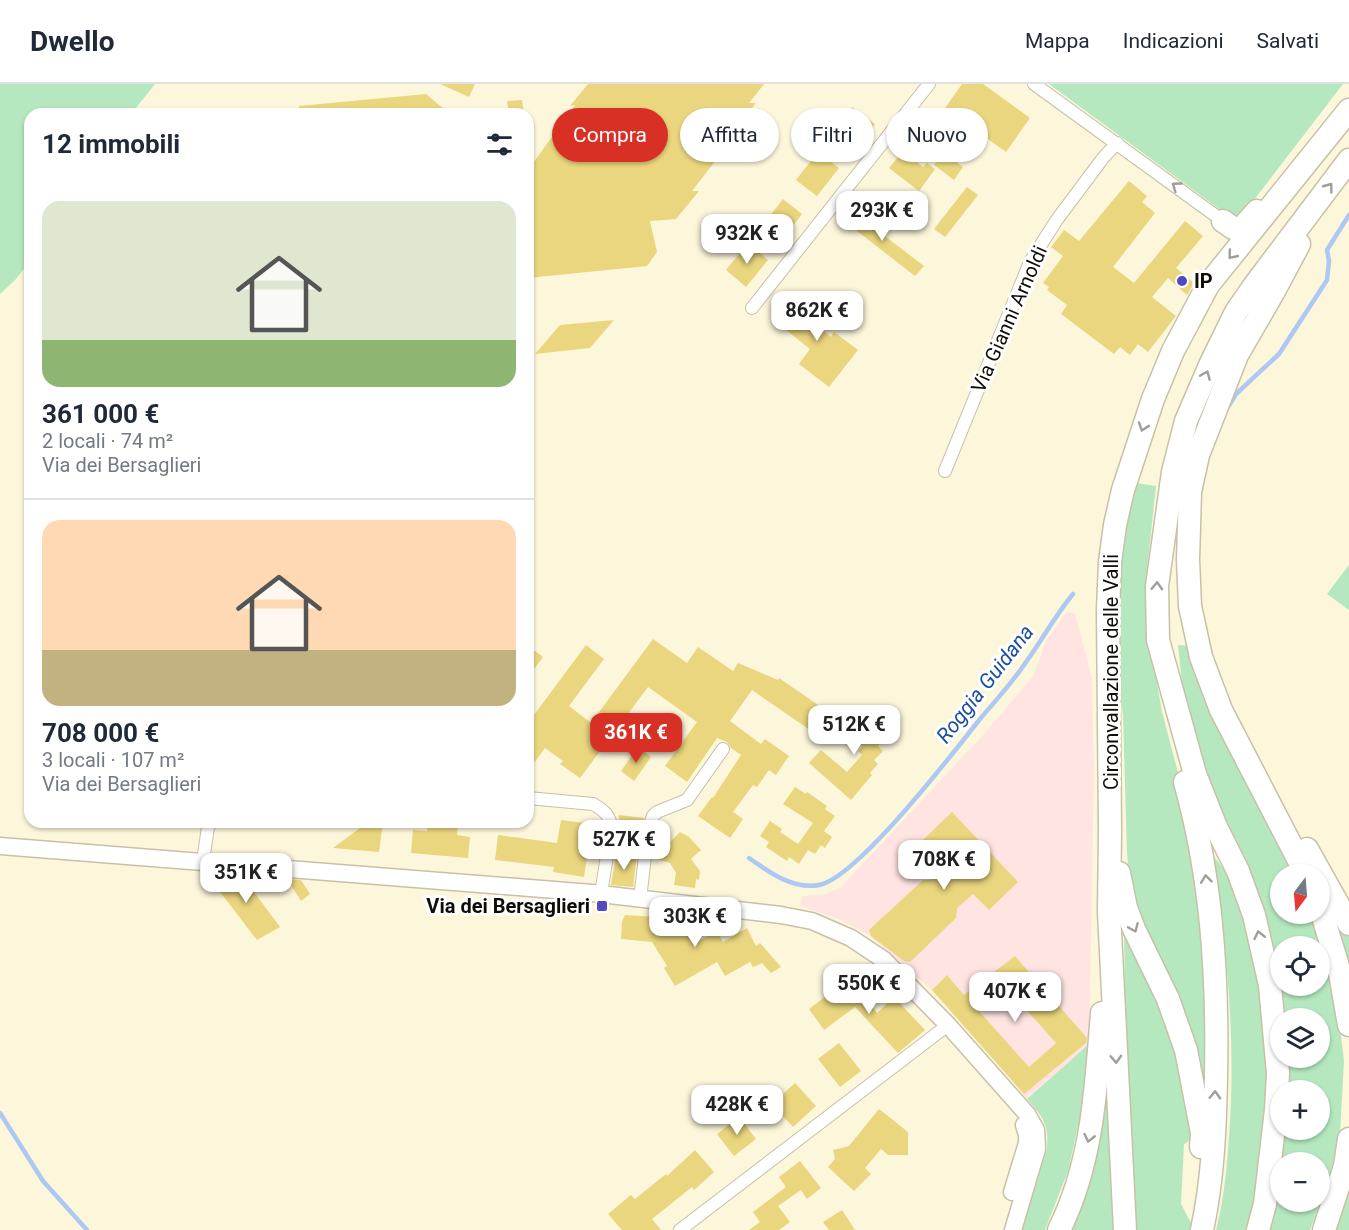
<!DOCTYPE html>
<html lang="it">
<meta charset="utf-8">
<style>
:root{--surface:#fff;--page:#f6f6f7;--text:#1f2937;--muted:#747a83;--line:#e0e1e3;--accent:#d93025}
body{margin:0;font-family:Roboto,sans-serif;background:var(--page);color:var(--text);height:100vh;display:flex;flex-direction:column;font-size:22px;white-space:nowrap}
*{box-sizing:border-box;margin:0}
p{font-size:20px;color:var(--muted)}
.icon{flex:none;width:33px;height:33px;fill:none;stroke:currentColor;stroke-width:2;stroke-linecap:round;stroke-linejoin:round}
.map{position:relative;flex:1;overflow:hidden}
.panel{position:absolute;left:24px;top:24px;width:510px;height:720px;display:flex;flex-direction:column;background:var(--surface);border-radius:18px;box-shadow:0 2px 4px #0004}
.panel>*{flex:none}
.banner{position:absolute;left:552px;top:24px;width:570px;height:54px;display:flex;gap:12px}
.needle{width:39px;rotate:196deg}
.fabs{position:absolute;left:1270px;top:780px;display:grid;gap:12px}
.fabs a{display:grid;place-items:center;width:60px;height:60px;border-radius:50%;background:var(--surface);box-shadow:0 2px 4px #0004;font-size:30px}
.price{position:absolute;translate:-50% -51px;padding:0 14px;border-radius:12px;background:#fff;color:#222;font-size:20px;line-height:39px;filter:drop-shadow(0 2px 3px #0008)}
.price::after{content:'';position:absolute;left:50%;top:36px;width:18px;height:14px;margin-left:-9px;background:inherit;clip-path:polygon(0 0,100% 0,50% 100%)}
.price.on{background:var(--accent);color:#fff}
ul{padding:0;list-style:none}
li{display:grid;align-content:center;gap:12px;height:318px;padding:0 18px}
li+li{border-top:2px solid var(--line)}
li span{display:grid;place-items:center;height:186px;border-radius:18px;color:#555}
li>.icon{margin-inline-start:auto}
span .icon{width:108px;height:108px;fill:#fffc;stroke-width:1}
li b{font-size:26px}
h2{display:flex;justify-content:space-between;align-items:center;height:72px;padding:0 18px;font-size:26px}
.pill{padding:0 21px;border-radius:27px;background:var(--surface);box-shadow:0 2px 4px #0004;font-size:21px;line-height:54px}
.pill.on{background:var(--accent);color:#fff}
header{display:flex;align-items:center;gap:36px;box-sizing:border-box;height:84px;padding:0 30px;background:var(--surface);border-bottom:2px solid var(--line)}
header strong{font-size:28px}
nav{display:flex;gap:33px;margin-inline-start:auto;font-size:21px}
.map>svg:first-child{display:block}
.commercial{fill:#ffe4e2}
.green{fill:#b5e8be;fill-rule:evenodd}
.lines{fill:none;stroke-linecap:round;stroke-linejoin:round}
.stream{stroke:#adc8f2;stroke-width:4.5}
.building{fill:#ead67e;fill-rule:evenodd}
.street-casing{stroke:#c7c1a7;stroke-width:14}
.secondary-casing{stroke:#c7c1a7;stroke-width:19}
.highway-casing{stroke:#c7c1a7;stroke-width:25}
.street{stroke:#fff;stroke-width:12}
.secondary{stroke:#fff;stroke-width:16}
.highway{stroke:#fff;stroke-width:22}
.oneway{stroke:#9f9e9b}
.poi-dot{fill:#5248bf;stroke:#fff;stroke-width:2}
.labels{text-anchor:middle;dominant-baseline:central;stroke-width:6;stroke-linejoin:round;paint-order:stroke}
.poi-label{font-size:20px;font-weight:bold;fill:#0f0d05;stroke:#fff;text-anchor:start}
.street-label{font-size:20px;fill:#0f0d05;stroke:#fff}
.water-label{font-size:21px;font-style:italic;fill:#1b4f9e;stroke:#fff}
</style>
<header>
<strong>Dwello</strong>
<nav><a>Mappa</a><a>Indicazioni</a><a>Salvati</a></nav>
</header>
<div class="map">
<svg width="1349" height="1146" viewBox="0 0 1349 1146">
<rect width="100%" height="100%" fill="#fcf6db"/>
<polygon class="commercial" points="1067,528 1075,529 1092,595 1094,688 1089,960 1027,1015 986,966 932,906 869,851 841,836 800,822 802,812 825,810 840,804 985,649 1033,592 1046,557"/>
<g class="green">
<polygon points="0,0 155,0 131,30 30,30 30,177 16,195 0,210"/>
<polygon points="1049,0 1343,0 1237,138"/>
<polygon points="1130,398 1156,402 1147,485 1150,558 1162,628 1184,711 1211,870 1206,1042 1132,828 1127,769 1123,632 1113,543"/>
<polygon points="1349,481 1349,526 1327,510"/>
<path d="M1178,561L1193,562L1300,790H1281V830H1315L1334,893L1344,977L1340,1050L1327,1102L1310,1146H1270L1285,1046H1320V1006H1287L1285,974H1320V934H1282L1269,849L1242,770L1213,710L1190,644L1182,599ZM1281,862H1320V902H1281ZM1281,1078H1320V1118H1281Z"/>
<path d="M1212,770C1218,778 1226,787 1230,796C1258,859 1271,960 1267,1029C1265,1068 1256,1108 1246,1146H1216C1223,1120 1226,1092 1228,1065C1237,967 1228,867 1212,770Z"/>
<polygon points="1321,804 1349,851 1349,895"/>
<polygon points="1124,846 1165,917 1198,1051 1184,1060 1181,1120 1191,1139 1190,1146 1129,1146"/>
<path d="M1089,960L1081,1028L1068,1087L1045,1146H1022L1047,1065C1049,1040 1043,1033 1027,1015Z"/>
<polygon points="1109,967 1115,1146 1063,1146"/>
<polygon points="1349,1099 1349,1146 1333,1146"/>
</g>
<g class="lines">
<g class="stream">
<polyline points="1228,323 1236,310 1279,270 1327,196 1329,177 1327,166 1349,131"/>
<path d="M749,774C769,788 793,806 819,801C857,794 953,669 980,635C996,616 1013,598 1026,578C1043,555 1054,533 1073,510"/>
<polyline points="0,1029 43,1097 87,1146"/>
</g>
</g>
<g class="building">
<polygon points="440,0 475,0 469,13"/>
<polygon points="588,0 764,0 749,19 756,19 721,64 726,63 692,107 699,107 676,135 650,137 657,168 647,182 528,194 528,86 575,21 570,22"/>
<polygon points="962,0 983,0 1030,34 1006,68 945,24"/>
<polygon points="426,10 450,30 300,30 299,22"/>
<polygon points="522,16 524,30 509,30 507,17"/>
<polygon points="852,23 875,40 854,67 832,50"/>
<polygon points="903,67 923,83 927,79 935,85 919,107 889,84"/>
<polygon points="818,68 839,84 817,112 796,96"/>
<polygon points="944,68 963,83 954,96 934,81"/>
<polygon points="1129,97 1147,112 1142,118 1155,129 1113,183 1134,199 1185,137 1203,152 1176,184 1194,199 1187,211 1168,194 1152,213 1176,232 1148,268 1138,260 1130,271 1120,263 1114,270 1061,230 1067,221 1047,206 1049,203 1043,199 1063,172 1051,163 1064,146 1079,157"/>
<polygon points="967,103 978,111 945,153 934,145"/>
<polygon points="783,115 802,130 781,157 762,142"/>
<polygon points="844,121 924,182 915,192 857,147 858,145 838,129"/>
<polygon points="748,159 768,176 746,203 726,186"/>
<polygon points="798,210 818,225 810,236 831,253 834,248 858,266 829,303 799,280 810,265 776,238"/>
<polygon points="614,236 590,264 535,270 560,241"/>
<polygon points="653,555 687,579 698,563 733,587 738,579 778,596 779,594 824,625 810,646 752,606 730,637 761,660 765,655 789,672 776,691 769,686 757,703 753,701 733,728 743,735 730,754 698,732 712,713 713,714 741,671 731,664 727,658 717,654 687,698 665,682 697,638 648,603 580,694 560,680 563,677 545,664 528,687 528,639 586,561 604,575 569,622 591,639"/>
<polygon points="528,562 543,573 528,593"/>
<polygon points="852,626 861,634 865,630 888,650 878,662 883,667 874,676 878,680 870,689 872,691 851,716 809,679 821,666 847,688 862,671 858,667 863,662 839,641"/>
<polygon points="638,663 651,673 634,697 621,687"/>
<polygon points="795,703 806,710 807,708 827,722 825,725 835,732 824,747 832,753 825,764 821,761 815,770 808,766 799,780 789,773 787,777 766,763 769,758 760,752 770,737 782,745 780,748 798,760 813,739 783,720"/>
<polygon points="952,728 1018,798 989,826 973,810 957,824 956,834 910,878 904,877 871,852 869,846 923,796 931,796 946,781 923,756"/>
<polygon points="619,731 644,734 640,748 619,746"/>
<polygon points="561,736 592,740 584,793 553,788 554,783 495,776 498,751 557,759"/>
<polygon points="368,738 383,738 379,768 333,764"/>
<polygon points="428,740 458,743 457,751 470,753 468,774 411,769 413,746 427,747"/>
<polygon points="680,748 689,753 701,766 691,775 700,787 699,796 696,795 695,804 674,801 676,789 670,779 654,774"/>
<polygon points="616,770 637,773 633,803 611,801"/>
<polygon points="207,791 242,792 280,843 257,856"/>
<polygon points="287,795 301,796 310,810 301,817"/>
<polygon points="625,831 658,833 665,842 674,837 678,843 686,838 701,856 717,847 723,858 747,844 756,862 760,859 781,883 771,889 762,879 753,883 750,878 725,892 717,878 675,902 664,884 667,882 652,858 621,855 622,838"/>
<path d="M1015,872L1087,954L1086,959L1024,1010L932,906L947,891L964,911ZM1008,905L1056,959L1029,983L979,927Z"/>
<polygon points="851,893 877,929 894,913 925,946 898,969 855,923 824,946 809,925"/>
<polygon points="839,959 861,987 840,1003 818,975"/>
<polygon points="795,999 816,1022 793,1043 772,1020"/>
<polygon points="879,1025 908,1048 908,1071 888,1071 881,1065 865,1084 871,1090 854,1107 828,1083 835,1075 833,1066 849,1062"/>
<polygon points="739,1033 756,1055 734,1072 717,1050"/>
<polygon points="695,1066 714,1088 694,1106 692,1103 652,1135 661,1146 622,1146 608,1130 631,1111 635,1115 666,1090 667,1092"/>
<polygon points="800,1077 821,1104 807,1115 801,1106 778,1122 790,1138 779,1146 749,1146 760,1138 753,1128 786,1103 779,1093"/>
<polygon points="842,1126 855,1146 829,1146 823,1138"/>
</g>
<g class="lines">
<g class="street-casing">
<g id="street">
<polyline points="1034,0 1223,137"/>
<polyline points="752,224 929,0"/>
<polyline points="945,387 1030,178 1056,137 1103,74 1117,59"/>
<path d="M528,714L593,720C605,727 611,732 611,746L601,810"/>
<polyline points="203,777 208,743 212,738"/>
<polyline points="640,815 648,747 653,732 657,728 687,716 723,665"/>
<polyline points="680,1146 948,941"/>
</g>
</g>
<g class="secondary-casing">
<g id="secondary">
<polyline points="0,762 592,809 781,831 812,837 851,854 884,876 948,941 1027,1030 1036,1046 1037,1065 1013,1146"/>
<polyline points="1012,1108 1027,1059 1027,1051 1024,1041"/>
</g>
</g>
<g class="highway-casing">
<g id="highway">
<polyline points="1223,137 1233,144 1241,145 1257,127"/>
<polyline points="1299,160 1274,207 1237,271 1198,371 1190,408 1188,476 1190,522 1201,573 1221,626 1306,790"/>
<path d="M1185,698C1212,794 1218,893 1216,992C1215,1044 1213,1095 1202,1146"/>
<polyline points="1307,765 1349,840"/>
<polyline points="1119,789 1126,824 1134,845 1168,915 1186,966 1202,1049 1201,1063"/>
<polyline points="1320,823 1340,889 1349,941"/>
<path d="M1059,1146C1093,1078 1096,1003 1102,929"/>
<polyline points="1125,1146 1109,828 1110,747 1108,525 1110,478 1115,441 1123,406 1153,315 1173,267 1208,201 1349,26"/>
<polyline points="1258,1146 1265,1120 1276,1026 1278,989 1270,901 1254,831 1238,787 1216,743 1195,690 1158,556 1157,502 1173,388 1186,337 1211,279 1236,228 1254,202 1349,76"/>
<polyline points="1324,1146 1345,1082 1349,1055"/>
</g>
</g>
<use href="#street" class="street"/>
<use href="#secondary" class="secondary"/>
<use href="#highway" class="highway"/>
</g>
<defs><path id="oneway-chevron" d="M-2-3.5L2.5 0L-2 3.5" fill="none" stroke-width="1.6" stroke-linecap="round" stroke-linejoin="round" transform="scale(1.5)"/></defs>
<g class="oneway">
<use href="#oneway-chevron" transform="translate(1176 102) rotate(-144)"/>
<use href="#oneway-chevron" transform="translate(1329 103) rotate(-53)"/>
<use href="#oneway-chevron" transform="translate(1232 171) rotate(129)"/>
<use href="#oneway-chevron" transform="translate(1206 291) rotate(-67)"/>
<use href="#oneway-chevron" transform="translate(1143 343) rotate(109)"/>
<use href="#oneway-chevron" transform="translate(1157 502) rotate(-88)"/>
<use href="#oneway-chevron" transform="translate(1206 795) rotate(-97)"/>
<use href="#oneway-chevron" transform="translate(1134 844) rotate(67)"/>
<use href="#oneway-chevron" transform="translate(1259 851) rotate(-103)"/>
<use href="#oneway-chevron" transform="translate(1116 975) rotate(87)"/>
<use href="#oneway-chevron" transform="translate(1215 1011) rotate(-88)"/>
<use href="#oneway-chevron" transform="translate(1089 1054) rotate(103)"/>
</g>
<g class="poi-dot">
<circle cx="1182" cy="197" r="6"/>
<rect x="596" y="816" width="12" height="12" rx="3"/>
</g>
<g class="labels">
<g class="poi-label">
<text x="1194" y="197">IP</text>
<text x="590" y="822" text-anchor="end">Via dei Bersaglieri</text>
</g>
<g class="street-label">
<text transform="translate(1009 235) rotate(-66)">Via Gianni Arnoldi</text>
<text transform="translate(1111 588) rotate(-90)">Circonvallazione delle Valli</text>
</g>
<g class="water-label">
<text transform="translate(985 600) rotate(-52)">Roggia Guidana</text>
</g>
</g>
</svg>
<div class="fabs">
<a><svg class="needle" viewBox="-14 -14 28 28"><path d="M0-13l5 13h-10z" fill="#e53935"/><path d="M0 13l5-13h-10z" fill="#747a83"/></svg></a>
<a><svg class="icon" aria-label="locate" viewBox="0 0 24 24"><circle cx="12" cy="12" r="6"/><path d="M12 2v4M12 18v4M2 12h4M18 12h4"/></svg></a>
<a><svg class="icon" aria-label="layers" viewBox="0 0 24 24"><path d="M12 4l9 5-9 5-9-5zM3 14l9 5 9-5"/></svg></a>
<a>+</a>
<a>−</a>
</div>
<b class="price" style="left:882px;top:158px">293K €</b>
<b class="price" style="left:747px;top:181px">932K €</b>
<b class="price" style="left:817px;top:258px">862K €</b>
<b class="price" style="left:854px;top:672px">512K €</b>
<b class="price on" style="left:636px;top:680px">361K €</b>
<b class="price" style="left:624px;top:787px">527K €</b>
<b class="price" style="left:944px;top:807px">708K €</b>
<b class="price" style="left:246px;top:820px">351K €</b>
<b class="price" style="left:695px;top:864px">303K €</b>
<b class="price" style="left:869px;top:931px">550K €</b>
<b class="price" style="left:1015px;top:939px">407K €</b>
<b class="price" style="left:737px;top:1052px">428K €</b>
<div class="banner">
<a class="pill on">Compra</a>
<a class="pill">Affitta</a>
<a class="pill">Filtri</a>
<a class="pill">Nuovo</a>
</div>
<section class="panel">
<h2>12 immobili<svg class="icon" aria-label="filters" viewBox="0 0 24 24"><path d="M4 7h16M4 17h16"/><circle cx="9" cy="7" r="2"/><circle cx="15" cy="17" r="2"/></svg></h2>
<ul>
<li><span style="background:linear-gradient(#dfe7d0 75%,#8fb573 0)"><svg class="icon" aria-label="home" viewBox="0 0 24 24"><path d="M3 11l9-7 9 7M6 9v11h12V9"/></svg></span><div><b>361 000 €</b><p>2 locali · 74 m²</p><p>Via dei Bersaglieri</p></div></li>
<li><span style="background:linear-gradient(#ffd9b3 70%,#c2b280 0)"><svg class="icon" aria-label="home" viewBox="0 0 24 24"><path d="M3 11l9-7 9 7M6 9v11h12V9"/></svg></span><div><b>708 000 €</b><p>3 locali · 107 m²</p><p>Via dei Bersaglieri</p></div></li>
</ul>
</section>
</div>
